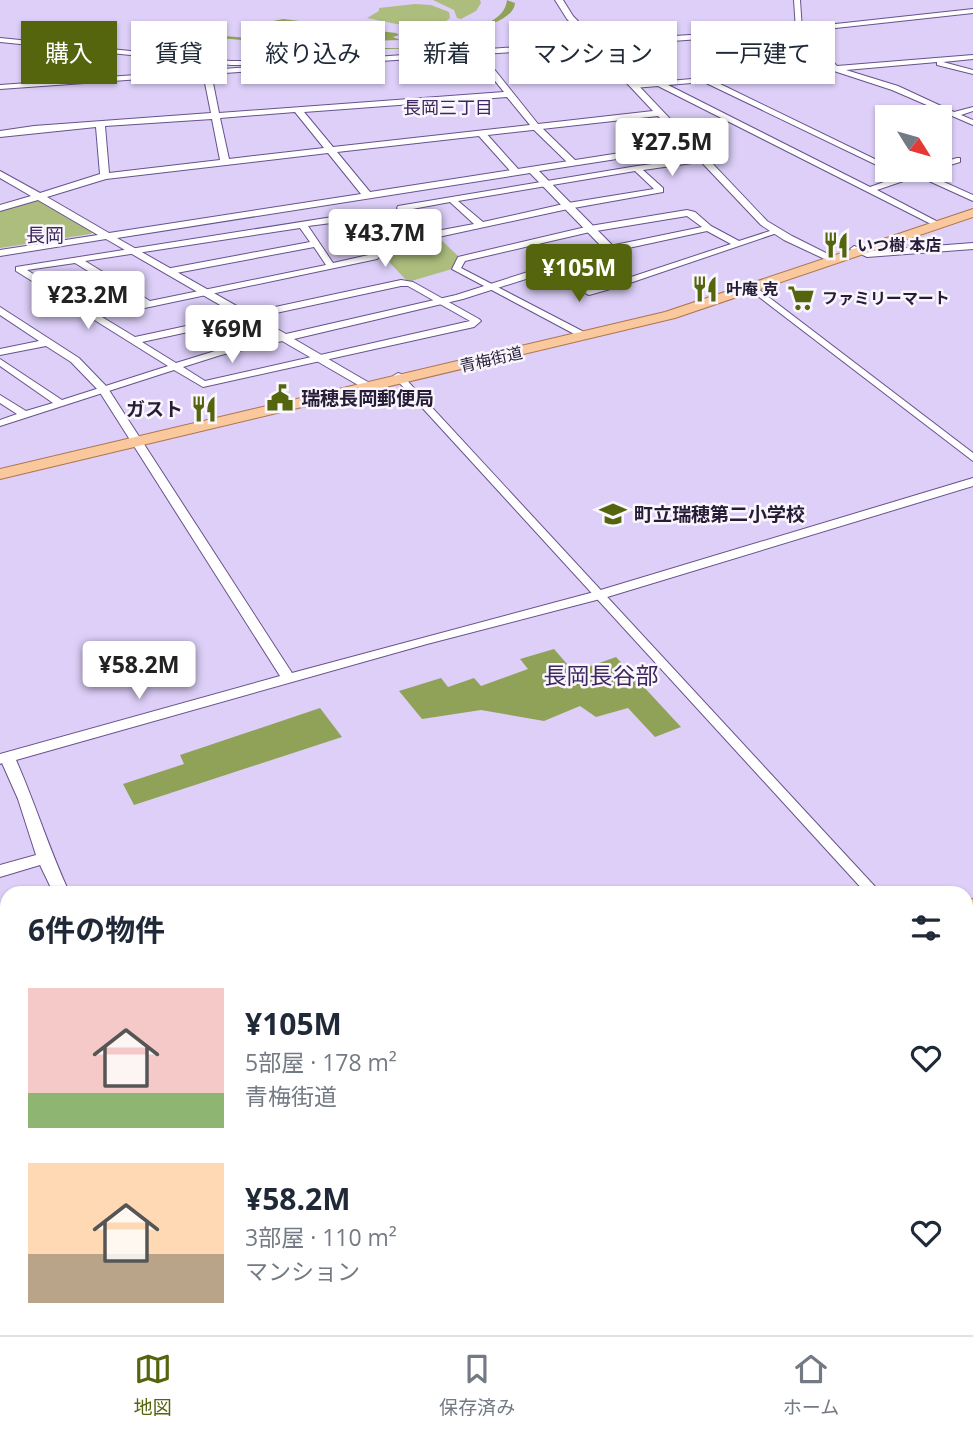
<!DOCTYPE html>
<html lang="ja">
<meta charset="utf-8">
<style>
:root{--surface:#fff;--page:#f6f6f7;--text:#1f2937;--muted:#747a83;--line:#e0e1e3;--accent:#54650d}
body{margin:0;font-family:"Open Sans","Noto Sans JP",sans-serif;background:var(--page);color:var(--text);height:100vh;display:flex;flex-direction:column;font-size:26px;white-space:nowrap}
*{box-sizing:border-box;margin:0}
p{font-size:23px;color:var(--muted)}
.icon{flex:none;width:38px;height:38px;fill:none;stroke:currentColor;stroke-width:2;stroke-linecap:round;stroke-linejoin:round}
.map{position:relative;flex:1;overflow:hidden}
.details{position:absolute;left:0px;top:886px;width:973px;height:450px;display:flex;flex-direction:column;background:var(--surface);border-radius:21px 21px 0 0;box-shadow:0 2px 5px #0004}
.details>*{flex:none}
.top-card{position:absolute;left:21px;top:21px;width:931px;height:63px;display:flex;gap:14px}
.needle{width:46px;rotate:127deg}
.tools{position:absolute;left:875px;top:105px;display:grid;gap:14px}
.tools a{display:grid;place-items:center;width:77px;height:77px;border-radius:0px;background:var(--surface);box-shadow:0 2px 5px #0004;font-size:35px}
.price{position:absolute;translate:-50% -60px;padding:0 16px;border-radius:7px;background:#fff;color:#222;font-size:23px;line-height:46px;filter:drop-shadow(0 2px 4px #0008)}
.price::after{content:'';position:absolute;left:50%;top:42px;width:21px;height:16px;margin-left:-10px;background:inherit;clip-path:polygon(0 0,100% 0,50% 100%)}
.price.on{background:var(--accent);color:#fff}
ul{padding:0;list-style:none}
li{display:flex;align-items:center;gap:21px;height:175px;padding:0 28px}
li span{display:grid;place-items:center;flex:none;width:196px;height:140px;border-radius:0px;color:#555}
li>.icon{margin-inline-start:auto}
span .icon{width:84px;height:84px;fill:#fffc;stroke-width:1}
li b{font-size:30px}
h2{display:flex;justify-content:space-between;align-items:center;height:84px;padding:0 28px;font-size:30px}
.tag{padding:0 24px;border-radius:0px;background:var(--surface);box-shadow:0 2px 5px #0004;font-size:24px;line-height:63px}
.tag.on{background:var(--accent);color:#fff}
.dock{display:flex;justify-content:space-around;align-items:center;height:98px;border-top:2px solid var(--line);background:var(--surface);font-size:19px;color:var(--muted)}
.dock a{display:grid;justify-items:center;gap:4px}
.dock .on{color:var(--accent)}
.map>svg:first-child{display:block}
.green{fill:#acbd7d}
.forest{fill:#90a258}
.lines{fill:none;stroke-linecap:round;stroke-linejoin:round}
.minor-casing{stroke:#68528d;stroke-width:2}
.tertiary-casing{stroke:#68528d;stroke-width:2}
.primary-casing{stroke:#ad744f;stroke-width:2}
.minor{fill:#fff;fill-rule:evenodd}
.tertiary{fill:#fff;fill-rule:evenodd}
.primary{fill:#f9c89d;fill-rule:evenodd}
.labels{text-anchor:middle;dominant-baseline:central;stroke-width:5;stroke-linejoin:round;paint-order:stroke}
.far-poi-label{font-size:16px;font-weight:bold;fill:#261c36;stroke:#f9f6fd;text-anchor:start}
.far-street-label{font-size:16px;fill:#261c36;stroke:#f9f6fd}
.far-neighbourhood-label{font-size:18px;fill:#3e275e;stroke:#f9f6fd}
.far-quarter-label{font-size:19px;fill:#3e275e;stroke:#f9f6fd}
.poi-label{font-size:19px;font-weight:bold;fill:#261c36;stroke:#f9f6fd;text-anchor:start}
.quarter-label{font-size:23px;fill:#3e275e;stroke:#f9f6fd}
</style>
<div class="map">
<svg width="973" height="1335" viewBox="0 0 973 1335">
<rect width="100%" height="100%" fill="#ddcff8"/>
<g class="green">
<polygon points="433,0 480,0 481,3 476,11 461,19 457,18 454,10"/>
<path d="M415,4L431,5L449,12L450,18C430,35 390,22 367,18L379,11V8Z"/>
<polygon points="41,199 94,232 90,234 0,248 0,210"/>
<polygon points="437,236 458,256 452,269 408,282 375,247"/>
</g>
<g class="forest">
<path d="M507,0L515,3C514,29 428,42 401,36C427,30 503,37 507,0Z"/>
<path d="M283,19L396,33L399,35L393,37L400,40L367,41L336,37L365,35C332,29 301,30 268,26V22Z"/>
<polygon points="171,32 325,44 353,43 378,48 423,48 354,50 161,33"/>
<polygon points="554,649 574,672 616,657 681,727 655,737 628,708 596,717 580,706 544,721 481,710 422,719 399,691 441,678 448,687 474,678 481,686 528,669 520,659"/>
<polygon points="320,708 342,737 134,805 123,784 184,764 180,755"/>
<polygon points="973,1280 973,1335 643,1335 655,1328 966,1328 966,1281"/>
<polygon points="121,1328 213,1328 215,1335 95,1335"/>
<polygon points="318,1328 388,1328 390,1335 279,1335"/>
</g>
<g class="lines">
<g class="minor-casing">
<g id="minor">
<polygon points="794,0 800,0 802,30 837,66 973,55 973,59 943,62 973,70 973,74 937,65 937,62 846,70 898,86 954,112 973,107 973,111 961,115 973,120 973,125 892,90 834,71 714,81 887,165 887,170 890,170 887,170 704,82 668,85 870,187 915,171 933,170 926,174 973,195 973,201 918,176 877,190 938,222 931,224 658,86 634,88 630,86 634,84 829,67 796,30"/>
<polygon points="44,42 48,44 50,81 251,67 263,62 267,64 253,71 0,89 0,85 42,82 40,44"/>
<polygon points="533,125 539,125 576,161 576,165 570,165 533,129"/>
<polygon points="478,131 484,131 519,170 519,174 513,174 478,135"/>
<path d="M703,157H706V161L643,170L663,188V192L568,209L429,239L420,237L413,229L368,236L382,254L377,259L102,317L135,337L401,280L413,282L479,319L481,321L474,327L203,387L174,370L0,426V420L17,414L0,403V395L26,411L53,403L0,366V359L62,400L168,366L16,271V267L345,215L353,217L364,231L410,224L397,208L398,206L637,166ZM635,171L654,189L568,203L483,222L458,201ZM450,202L474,224L426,233L407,210ZM347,221L373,254L333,263L308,226ZM300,228L310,242L171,268L167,271L171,274L314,247L326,265L150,301L85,261ZM75,263L140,303L95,313L27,270ZM401,286H408L470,321L205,381L183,367L221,355L287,340L289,338L284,335L215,351L176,363L142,342Z"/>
<polygon points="957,158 960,158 960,162 940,168 940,163"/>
<polygon points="687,210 695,212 711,226 739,241 776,229 780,232 621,286 589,295 540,270 547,268 590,289 610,283 570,263 570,259 576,259 619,281 731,244 707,231 610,252 606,249 610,246 702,227 687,216 590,232 465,261 461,268 584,332 584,336 578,336 452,269 458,257 590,226"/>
<polygon points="973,243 973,249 867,257 850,249 854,246 868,251"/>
<polygon points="749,282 973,453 973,461 746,287 744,285"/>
<polygon points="398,373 401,374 880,892 865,892 395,378 393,376"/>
<polygon points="197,1328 215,1328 217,1335 199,1335"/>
</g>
</g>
<g class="tertiary-casing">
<g id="tertiary">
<path d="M555,0H563L573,16L597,41L799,28L973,9V13L799,32L601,46L767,221L792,236L840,260L831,262L784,240L761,225L688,148L539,171L614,247V251L463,299L294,339L373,385V389H365L106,239L0,256V250L98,235L38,200L0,211V205L31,196L0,178V171L40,193L100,174L96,127L0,137V131L34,126L211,113L203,73L207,70L211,73L219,113L504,92L474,55L318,65H231L0,42V38L231,61H318L589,42L567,19ZM593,47L653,111L538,124L482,54ZM507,97L530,125L333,147L304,112ZM295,112L324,148L229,159L220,118ZM658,116L684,143L370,192L337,152ZM212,119L220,160L109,173L105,126ZM328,153L361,194L109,233L47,197L106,179ZM530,173L603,248L456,295L286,334L117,238Z"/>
<path d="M0,307L79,358L107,387L292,673L594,592L973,478V486L604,598L427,644L16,760C35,803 49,849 69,892H53L40,865L0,877V865L36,855L18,799L2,763L0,764V754L280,676L99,391L71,362L46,346L0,355V349L39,341L0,315Z"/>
</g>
</g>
<g class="primary-casing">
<g id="primary">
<polygon points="973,209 973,217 675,318 0,479 0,469 665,312"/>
<polygon points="973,899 973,915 966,917 966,901"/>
<polygon points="7,1086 7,1106 0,1107 0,1087"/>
</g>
</g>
<use href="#minor" class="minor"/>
<use href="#tertiary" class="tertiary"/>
<use href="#primary" class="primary"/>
</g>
<defs>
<g id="restaurant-bare" transform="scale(2.1)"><path d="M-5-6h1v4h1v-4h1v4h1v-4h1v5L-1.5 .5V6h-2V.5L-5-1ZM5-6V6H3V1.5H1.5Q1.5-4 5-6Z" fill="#54650d" stroke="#f9f6fd" stroke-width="2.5" paint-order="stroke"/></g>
<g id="supermarket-bare" transform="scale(2.1)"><path d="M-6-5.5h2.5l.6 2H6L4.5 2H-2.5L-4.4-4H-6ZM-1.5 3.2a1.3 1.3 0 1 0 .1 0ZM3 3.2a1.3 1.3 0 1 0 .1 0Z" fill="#54650d" stroke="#f9f6fd" stroke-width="2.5" paint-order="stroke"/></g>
<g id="civic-bare" transform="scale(2.1)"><path d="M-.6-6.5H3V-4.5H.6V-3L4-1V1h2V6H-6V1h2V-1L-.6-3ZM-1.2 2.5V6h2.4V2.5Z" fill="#54650d" stroke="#f9f6fd" stroke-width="2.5" paint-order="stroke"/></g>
<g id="school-bare" transform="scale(2.1)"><path d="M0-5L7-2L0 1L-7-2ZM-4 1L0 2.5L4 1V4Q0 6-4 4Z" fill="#54650d" stroke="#f9f6fd" stroke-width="2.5" paint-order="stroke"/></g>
</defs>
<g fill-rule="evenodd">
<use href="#restaurant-bare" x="836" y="245"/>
<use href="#restaurant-bare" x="705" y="289"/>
<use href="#supermarket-bare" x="801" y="298"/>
<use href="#civic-bare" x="280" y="398"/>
<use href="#restaurant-bare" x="204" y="409"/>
<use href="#school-bare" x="613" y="514"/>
</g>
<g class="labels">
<g class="far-poi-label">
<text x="857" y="245">いつ樹 本店</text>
<text x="726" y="289">叶庵 克</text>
<text x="822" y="298">ファミリーマート</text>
</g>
<g class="far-street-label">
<text transform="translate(491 359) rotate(-13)">青梅街道</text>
</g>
<g class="far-neighbourhood-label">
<text x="448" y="107">長岡三丁目</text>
</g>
<g class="far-quarter-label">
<text x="45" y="235">長岡</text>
</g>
<g class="poi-label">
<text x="301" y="398">瑞穂長岡郵便局</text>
<text x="183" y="409" text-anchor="end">ガスト</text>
<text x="634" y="514">町立瑞穂第二小学校</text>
</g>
<g class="quarter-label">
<text x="601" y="675">長岡長谷部</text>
</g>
</g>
</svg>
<div class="tools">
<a><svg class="needle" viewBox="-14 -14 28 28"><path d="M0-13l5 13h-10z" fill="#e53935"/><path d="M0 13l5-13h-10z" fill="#747a83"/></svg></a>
</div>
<b class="price" style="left:672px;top:178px">¥27.5M</b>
<b class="price" style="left:385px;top:269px">¥43.7M</b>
<b class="price on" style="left:579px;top:304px">¥105M</b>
<b class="price" style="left:88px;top:331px">¥23.2M</b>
<b class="price" style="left:232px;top:365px">¥69M</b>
<b class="price" style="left:139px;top:701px">¥58.2M</b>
<div class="top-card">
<a class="tag on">購入</a>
<a class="tag">賃貸</a>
<a class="tag">絞り込み</a>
<a class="tag">新着</a>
<a class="tag">マンション</a>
<a class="tag">一戸建て</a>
</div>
<section class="details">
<h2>6件の物件<svg class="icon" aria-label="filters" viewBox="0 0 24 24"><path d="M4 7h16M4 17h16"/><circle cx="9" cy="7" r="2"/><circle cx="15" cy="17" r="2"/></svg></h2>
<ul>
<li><span style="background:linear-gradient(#f6c9c9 75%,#8fb573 0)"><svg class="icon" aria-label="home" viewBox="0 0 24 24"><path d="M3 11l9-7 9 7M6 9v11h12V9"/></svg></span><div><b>¥105M</b><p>5部屋 · 178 m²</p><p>青梅街道</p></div><svg class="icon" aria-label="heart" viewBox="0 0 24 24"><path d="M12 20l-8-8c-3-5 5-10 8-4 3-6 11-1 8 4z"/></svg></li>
<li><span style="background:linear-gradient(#ffd9b3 65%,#b9a48a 0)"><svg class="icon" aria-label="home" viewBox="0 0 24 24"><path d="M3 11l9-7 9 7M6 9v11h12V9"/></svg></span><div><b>¥58.2M</b><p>3部屋 · 110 m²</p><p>マンション</p></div><svg class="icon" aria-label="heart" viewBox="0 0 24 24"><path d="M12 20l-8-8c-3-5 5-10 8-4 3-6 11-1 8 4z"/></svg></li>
</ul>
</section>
</div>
<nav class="dock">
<a class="on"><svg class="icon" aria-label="map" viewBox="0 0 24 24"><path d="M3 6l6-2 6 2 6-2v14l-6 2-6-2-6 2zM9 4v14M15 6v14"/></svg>地図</a>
<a><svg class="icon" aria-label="saved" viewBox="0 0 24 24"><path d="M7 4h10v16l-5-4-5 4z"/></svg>保存済み</a>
<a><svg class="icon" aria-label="home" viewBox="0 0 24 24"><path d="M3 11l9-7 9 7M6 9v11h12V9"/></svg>ホーム</a>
</nav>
